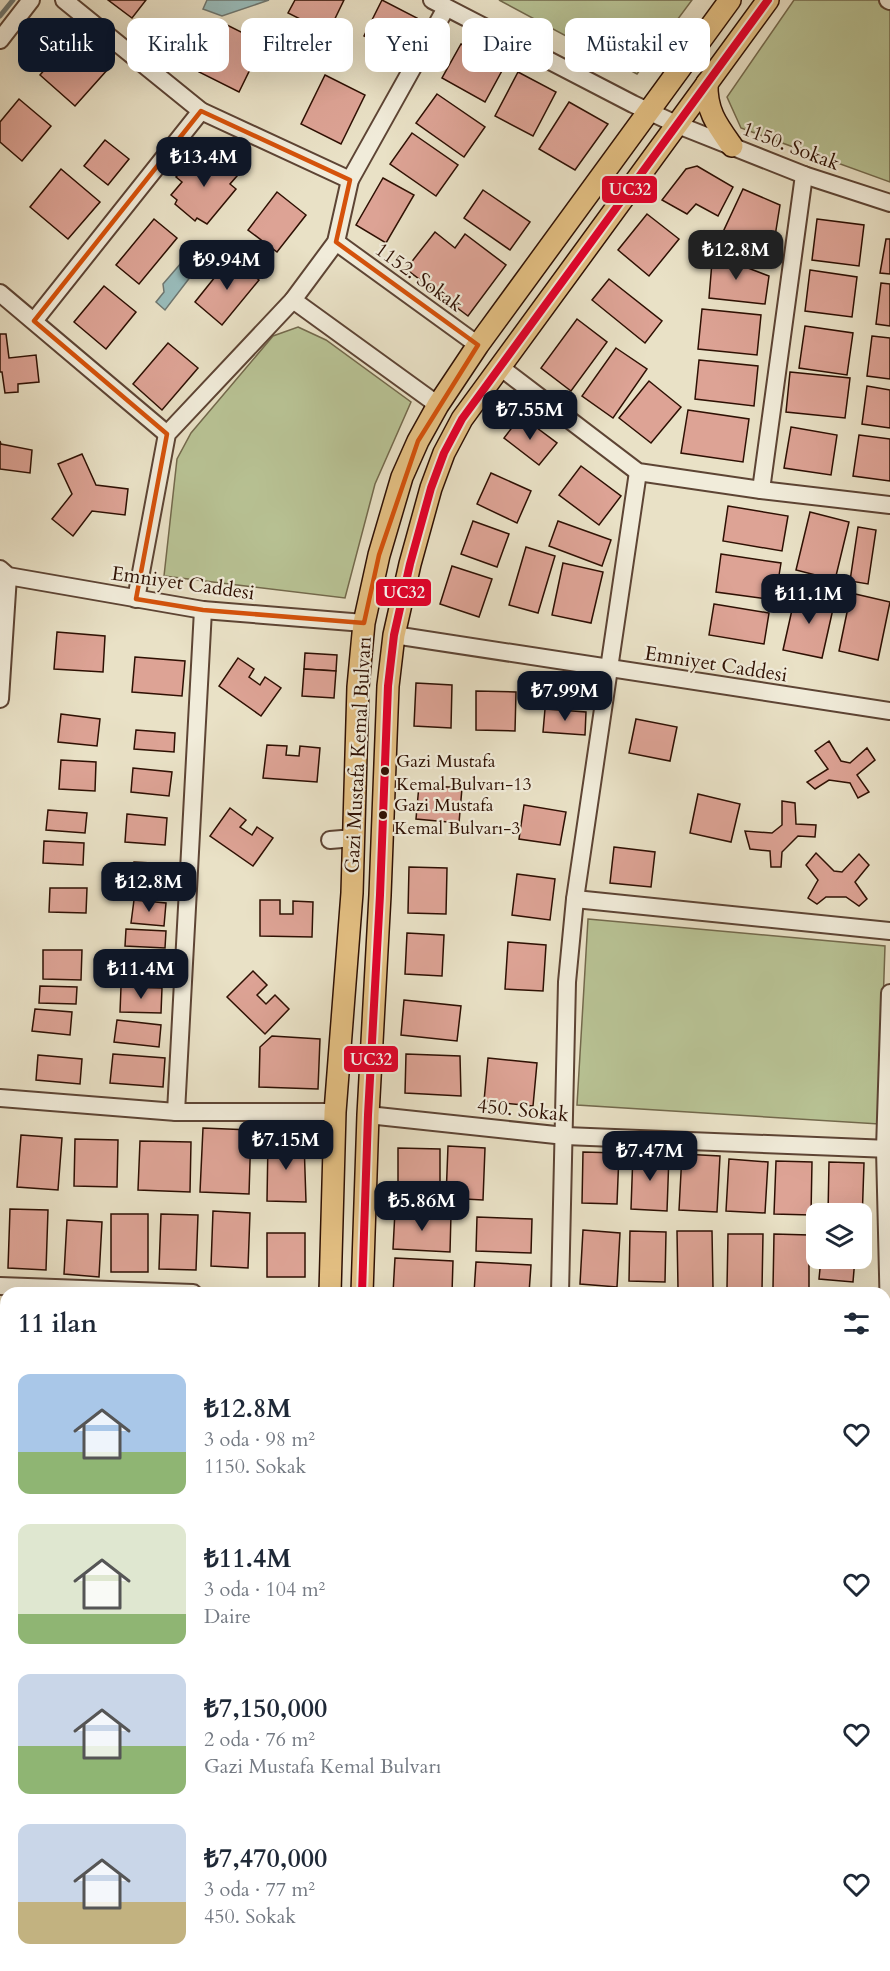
<!DOCTYPE html>
<html lang="tr">
<meta charset="utf-8">
<style>
:root{--surface:#fff;--page:#f2f2f3;--text:#1f2937;--muted:#747a83;--accent:#111827}
body{margin:0;font-family:Cardo,serif;background:var(--page);color:var(--text);height:100vh;display:flex;flex-direction:column;font-size:22px;white-space:nowrap}
*{box-sizing:border-box;margin:0}
p{font-size:20px;color:var(--muted)}
.icon{flex:none;width:33px;height:33px;fill:none;stroke:currentColor;stroke-width:2;stroke-linecap:round;stroke-linejoin:round}
.map{position:relative;flex:1;overflow:hidden}
.details{position:absolute;left:0px;top:1287px;width:891px;height:684px;display:flex;flex-direction:column;background:var(--surface);border-radius:18px 18px 0 0;box-shadow:0 6px 24px #0002}
.details>*{flex:none}
.banner{position:absolute;left:18px;top:18px;width:855px;height:54px;display:flex;gap:12px}
.fabs{position:absolute;left:806px;top:1203px;display:grid;gap:12px}
.fabs a{display:grid;place-items:center;width:66px;height:66px;border-radius:12px;background:var(--surface);box-shadow:0 6px 24px #0002;font-size:30px}
.price{position:absolute;translate:-50% -51px;padding:0 14px;border-radius:12px;background:var(--accent);color:#fff;font-size:20px;line-height:39px;filter:drop-shadow(0 2px 3px #0008)}
.price::after{content:'';position:absolute;left:50%;top:36px;width:18px;height:14px;margin-left:-9px;background:inherit;clip-path:polygon(0 0,100% 0,50% 100%)}
.price.active{background:#222;color:#fff}
ul{padding:0;list-style:none}
li{display:flex;align-items:center;gap:18px;height:150px;padding:0 18px}
li span{display:grid;place-items:center;flex:none;width:168px;height:120px;border-radius:12px;color:#555}
li>.icon{margin-inline-start:auto}
span .icon{width:72px;height:72px;fill:#fffc;stroke-width:1}
li b{font-size:26px}
h2{display:flex;justify-content:space-between;align-items:center;height:72px;padding:0 18px;font-size:26px}
.tag{padding:0 21px;border-radius:12px;background:var(--surface);box-shadow:0 6px 24px #0002;font-size:21px;line-height:54px}
.tag.active{background:var(--accent);color:#fff}
.map>svg:first-child{display:block}
.green{fill:#b8c294;stroke:#73694c;stroke-width:1.5}
.water{fill:#99bcbb;stroke:#6e7771;stroke-width:1.5}
.lines{fill:none;stroke-linecap:round;stroke-linejoin:round}
.stream{stroke:#6e7771;stroke-width:5}
.building{fill:#dda395;stroke:#2e1003;stroke-width:1.5}
.minor-casing{stroke:#5d4434;stroke-width:20}
.major-casing{stroke:#2e1003;stroke-width:24}
.minor{stroke:#f1ecda;stroke-width:16}
.major{stroke:#e4c083;stroke-width:21}
.bus-1-casing{stroke:#f1ecda;stroke-width:12}
.bus-1{stroke:#e4002b;stroke-width:8}
.marked{fill:none;stroke:#d5520b;stroke-width:4.5;stroke-linejoin:round}
.bus-dot{fill:#2e1003;stroke:#f1ecda;stroke-width:2}
.labels{text-anchor:middle;dominant-baseline:central;stroke-width:4.5;stroke-linejoin:round;paint-order:stroke}
.bus-label{font-size:18px;fill:#2e1003;stroke:#f1ecda;text-anchor:start}
.street-label{font-size:20px;fill:#2e1003;stroke:#f1ecda}
.line-badge{stroke:#f1ecda;stroke-width:2}
.badge-label{font-size:16px;text-anchor:middle;font-weight:bold;fill:#fff}
</style>
<div class="map">
<svg width="890" height="1971" viewBox="0 0 890 1971">
<rect width="100%" height="100%" fill="#e9e1c6"/>
<filter id="stains"><feTurbulence type="fractalNoise" baseFrequency=".00333" numOctaves="4"/><feColorMatrix values="0 0 0 0 .2 0 0 0 0 .09 0 0 0 0 .02 0 0 0 .5 -.17"/></filter>
<radialGradient id="worn" r=".72"><stop offset=".6" stop-color="#630" stop-opacity="0"/><stop offset="1" stop-color="#630" stop-opacity=".3"/></radialGradient>
<g class="green">
<polygon points="499,0 692,0 637,74"/>
<polygon points="794,0 881,0 890,7 890,182 741,128 727,97"/>
<polygon points="298,327 326,340 411,402 375,484 345,598 164,576 177,459 191,433 273,336"/>
<polygon points="588,919 885,946 879,1124 577,1105"/>
</g>
<g class="water">
<polygon points="207,0 269,0 222,16 203,9"/>
<polygon points="188,255 197,262 190,270 191,276 165,310 156,302 164,292 163,284"/>
</g>
<g class="lines">
<polyline class="stream" points="0,16 13,0"/>
</g>
<g class="building">
<polygon points="108,0 146,0 132,18"/>
<polygon points="295,0 344,0 328,33 288,13"/>
<polygon points="382,0 417,18 399,53 364,36"/>
<polygon points="223,23 263,43 239,92 199,72"/>
<polygon points="72,38 108,69 75,106 40,75"/>
<polygon points="461,44 504,67 485,102 442,78"/>
<polygon points="518,72 556,92 533,136 495,116"/>
<polygon points="325,75 365,95 341,144 301,124"/>
<polygon points="437,94 485,127 464,157 416,123"/>
<polygon points="19,99 51,126 22,161 0,142 0,122"/>
<polygon points="569,102 608,124 575,170 539,149"/>
<polygon points="412,133 458,165 436,196 390,164"/>
<polygon points="105,140 129,159 108,185 84,166"/>
<polygon points="205,154 211,159 214,157 237,176 230,184 236,189 207,224 197,218 195,221 175,204 177,200 171,195 182,182 176,177 193,159 198,163"/>
<polygon points="697,166 733,187 718,216 696,204 687,214 662,200 686,169"/>
<polygon points="61,169 100,202 68,239 30,207"/>
<polygon points="383,178 414,195 386,243 356,225"/>
<polygon points="743,189 780,205 772,255 723,232"/>
<polygon points="483,190 530,222 510,250 464,218"/>
<polygon points="277,192 306,215 277,252 248,230"/>
<polygon points="647,214 679,239 649,276 618,250"/>
<polygon points="154,219 177,238 139,284 116,265"/>
<polygon points="817,219 864,225 859,266 812,260"/>
<polygon points="435,232 455,248 465,234 506,265 468,316 406,269"/>
<polygon points="886,239 890,239 890,274 880,273"/>
<polygon points="713,250 727,254 732,262 769,276 765,304 709,298"/>
<polygon points="231,257 259,280 222,325 195,302"/>
<polygon points="810,270 857,277 852,317 805,311"/>
<polygon points="609,279 662,321 645,343 592,300"/>
<polygon points="881,283 890,284 890,326 876,324"/>
<polygon points="104,286 136,312 106,349 74,322"/>
<polygon points="702,309 761,315 757,355 698,349"/>
<polygon points="577,319 607,342 571,391 541,368"/>
<polygon points="805,326 853,333 847,375 799,368"/>
<polygon points="0,334 6,334 9,358 36,355 39,382 18,384 18,392 5,393 2,372 0,372"/>
<polygon points="872,336 890,338 890,379 867,376"/>
<polygon points="168,343 198,368 162,410 133,384"/>
<polygon points="616,348 647,369 613,418 582,396"/>
<polygon points="699,360 758,366 754,406 695,399"/>
<polygon points="790,372 850,378 845,418 786,412"/>
<polygon points="649,381 681,407 651,443 619,418"/>
<polygon points="867,386 890,390 890,428 862,424"/>
<polygon points="688,410 749,419 743,462 681,453"/>
<polygon points="521,416 557,443 539,465 504,438"/>
<polygon points="791,427 837,435 831,475 784,468"/>
<polygon points="859,435 890,439 890,481 853,476"/>
<polygon points="0,441 1,444 32,450 30,473 0,469"/>
<polygon points="82,454 96,485 128,489 125,515 92,511 73,536 52,519 72,494 58,464"/>
<polygon points="581,466 621,496 599,525 559,495"/>
<polygon points="491,473 531,491 517,523 477,504"/>
<polygon points="728,506 788,516 782,551 723,541"/>
<polygon points="810,512 849,522 835,580 796,570"/>
<polygon points="473,521 509,534 497,567 461,554"/>
<polygon points="558,521 611,540 602,566 549,546"/>
<polygon points="858,527 876,530 868,584 850,581"/>
<polygon points="526,547 555,556 538,613 509,605"/>
<polygon points="721,554 781,563 775,600 716,592"/>
<polygon points="563,563 603,572 591,623 552,615"/>
<polygon points="452,566 492,579 479,617 440,604"/>
<polygon points="796,592 835,600 822,658 783,650"/>
<polygon points="851,593 890,602 878,660 839,651"/>
<polygon points="714,604 769,613 764,644 709,635"/>
<polygon points="57,632 105,636 103,672 54,669"/>
<polygon points="305,653 337,655 336,671 304,669"/>
<polygon points="135,657 185,661 182,696 132,692"/>
<polygon points="238,658 254,669 249,677 260,685 265,677 281,688 261,716 219,686"/>
<polygon points="304,669 336,671 334,698 302,696"/>
<polygon points="416,683 452,685 451,728 414,726"/>
<polygon points="476,691 516,692 515,731 476,730"/>
<polygon points="545,709 586,712 585,735 543,732"/>
<polygon points="61,714 100,719 97,746 58,742"/>
<polygon points="636,719 677,727 670,761 629,753"/>
<polygon points="136,730 175,733 174,752 134,749"/>
<polygon points="829,741 841,761 850,763 867,748 875,760 857,775 869,792 858,798 850,783 829,780 815,789 807,782 828,769 815,751"/>
<polygon points="267,745 287,746 286,755 299,756 300,746 320,748 317,782 263,778"/>
<polygon points="61,760 96,762 95,791 59,789"/>
<polygon points="133,768 172,772 169,796 131,792"/>
<polygon points="419,785 462,788 459,823 416,819"/>
<polygon points="698,794 740,804 731,842 690,833"/>
<polygon points="782,801 795,803 796,824 816,825 815,837 798,836 782,852 781,867 771,867 770,851 750,849 745,831 772,833 782,825"/>
<polygon points="524,805 566,812 560,845 519,839"/>
<polygon points="230,808 246,820 240,827 252,835 257,827 273,838 253,866 210,836"/>
<polygon points="48,810 87,813 85,833 46,830"/>
<polygon points="127,814 167,818 165,845 125,842"/>
<polygon points="44,841 84,843 83,865 43,863"/>
<polygon points="614,847 655,852 651,887 610,883"/>
<polygon points="816,853 834,871 842,872 859,854 869,865 855,882 867,899 859,906 846,897 826,897 817,904 808,898 818,880 806,865"/>
<polygon points="134,862 170,864 169,892 132,890"/>
<polygon points="409,867 447,868 446,914 408,913"/>
<polygon points="517,874 555,879 550,920 512,915"/>
<polygon points="50,888 87,888 86,913 49,912"/>
<polygon points="134,900 166,903 164,926 131,923"/>
<polygon points="260,900 280,900 280,914 293,914 293,901 313,902 312,937 260,936"/>
<polygon points="126,929 166,931 165,948 125,946"/>
<polygon points="407,933 444,935 442,976 405,974"/>
<polygon points="508,942 546,945 543,991 505,989"/>
<polygon points="43,950 82,950 81,980 43,979"/>
<polygon points="122,952 165,957 162,981 120,976"/>
<polygon points="253,971 267,985 257,995 266,1004 275,995 289,1009 265,1034 227,997"/>
<polygon points="40,986 77,987 76,1004 39,1003"/>
<polygon points="121,987 162,988 161,1013 120,1012"/>
<polygon points="404,1000 461,1006 457,1041 401,1035"/>
<polygon points="35,1009 72,1012 70,1035 32,1031"/>
<polygon points="117,1020 161,1025 159,1047 114,1042"/>
<polygon points="272,1036 320,1039 318,1089 259,1087 260,1047"/>
<polygon points="113,1054 165,1058 163,1087 110,1083"/>
<polygon points="406,1054 460,1056 461,1096 405,1093"/>
<polygon points="38,1055 82,1059 80,1084 36,1080"/>
<polygon points="488,1058 537,1063 533,1106 484,1101"/>
<polygon points="203,1128 251,1130 249,1194 200,1192"/>
<polygon points="21,1135 62,1138 58,1190 17,1187"/>
<polygon points="75,1139 118,1140 117,1187 74,1186"/>
<polygon points="268,1140 304,1141 306,1202 267,1201"/>
<polygon points="140,1141 191,1142 190,1192 138,1190"/>
<polygon points="448,1146 485,1148 483,1200 446,1198"/>
<polygon points="398,1148 440,1149 440,1203 398,1202"/>
<polygon points="583,1152 619,1153 617,1204 582,1203"/>
<polygon points="633,1153 669,1155 667,1211 631,1209"/>
<polygon points="682,1154 720,1156 717,1212 679,1210"/>
<polygon points="729,1159 768,1162 765,1213 726,1211"/>
<polygon points="776,1161 812,1162 811,1215 774,1214"/>
<polygon points="829,1162 864,1163 862,1222 861,1214 828,1214"/>
<polygon points="10,1209 48,1210 46,1270 8,1268"/>
<polygon points="213,1211 250,1213 248,1268 211,1266"/>
<polygon points="395,1211 451,1214 450,1252 393,1249"/>
<rect x="111" y="1214" width="37" height="58"/>
<polygon points="161,1214 198,1215 196,1270 159,1269"/>
<polygon points="477,1217 532,1219 531,1253 476,1251"/>
<polygon points="67,1220 102,1222 99,1277 64,1274"/>
<polygon points="583,1230 620,1233 617,1287 580,1284"/>
<polygon points="630,1231 666,1232 665,1282 629,1281"/>
<polygon points="677,1231 712,1231 713,1288 678,1288"/>
<rect x="267" y="1233" width="38" height="44"/>
<polygon points="728,1234 763,1234 762,1289 727,1288"/>
<polygon points="774,1234 809,1235 809,1288 773,1288"/>
<polygon points="395,1258 453,1261 452,1293 393,1293"/>
<polygon points="821,1258 855,1258 853,1282 819,1279"/>
<polygon points="476,1262 531,1265 529,1293 474,1293"/>
<rect x="0" y="1537" width="6" height="20"/>
<rect x="0" y="1557" width="6" height="19"/>
<rect x="0" y="1594" width="6" height="20"/>
<rect x="0" y="1614" width="6" height="19"/>
<rect x="0" y="1651" width="6" height="20"/>
<rect x="0" y="1671" width="6" height="19"/>
<rect x="0" y="1710" width="6" height="20"/>
<rect x="0" y="1730" width="6" height="19"/>
<polygon points="0,1763 6,1764 6,1783 0,1783"/>
<rect x="0" y="1783" width="6" height="23"/>
<rect x="0" y="1824" width="6" height="20"/>
<rect x="0" y="1844" width="6" height="19"/>
<polygon points="0,1878 6,1879 6,1898 0,1898"/>
<polygon points="0,1898 6,1898 6,1918 0,1917"/>
<polygon points="0,1938 6,1939 6,1958 0,1958"/>
<polygon points="0,1958 6,1958 6,1965 12,1965 12,1971 0,1971"/>
<rect x="34" y="1965" width="58" height="6"/>
<polygon points="135,1965 193,1965 193,1967 135,1966"/>
<rect x="219" y="1965" width="55" height="6"/>
<polygon points="377,1965 409,1965 408,1971 377,1971"/>
<polygon points="471,1965 504,1965 503,1971 470,1971"/>
<rect x="542" y="1965" width="299" height="6"/>
<polygon points="135,1966 193,1967 193,1971 134,1971"/>
</g>
<g class="lines">
<g class="minor-casing">
<g id="minor">
<polyline points="64,0 201,111 350,180"/>
<polyline points="432,0 633,104 678,125 804,175 890,203"/>
<polyline points="888,0 890,1"/>
<polyline points="0,40 31,0"/>
<polyline points="336,242 478,345"/>
<polyline points="0,293 167,434"/>
<polyline points="293,300 438,405"/>
<polyline points="34,321 201,111"/>
<polyline points="500,367 638,472 761,490 890,505"/>
<polyline points="761,490 804,175"/>
<polyline points="0,569 8,576 203,610 364,623"/>
<polyline points="136,599 167,434 293,300 336,242 350,180 446,8"/>
<polyline points="394,635 890,711"/>
<polyline points="0,699 8,576"/>
<polyline points="330,840 354,838"/>
<polyline points="575,899 890,931"/>
<polyline points="0,1098 176,1112 335,1112"/>
<polyline points="176,1112 203,610"/>
<polyline points="368,1115 565,1136 890,1149"/>
<polyline points="0,1286 193,1293"/>
<polyline points="560,1293 567,982 575,899 638,472"/>
<polyline points="0,1478 6,1478"/>
<polyline points="885,1479 889,1316 885,1149 890,993"/>
<polyline points="0,1507 6,1507"/>
<polyline points="885,1891 890,1892"/>
<polyline points="120,1971 120,1965"/>
<polyline points="521,1971 522,1965"/>
<polyline points="862,1971 862,1965"/>
</g>
</g>
<g class="major-casing">
<g id="major">
<path d="M707,83C706,111 717,125 732,146"/>
<polyline points="330,1293 335,1112 352,893 358,687 364,623 379,555 402,477 418,441 438,405 478,345 730,0"/>
<polyline points="362,1293 368,1115 380,895 388,686 394,635 410,564 431,488 444,453 462,419 768,0"/>
<polyline points="885,1508 890,1508"/>
<polyline points="885,1534 890,1534"/>
<polyline points="308,1971 309,1965"/>
<polyline points="337,1971 338,1965"/>
</g>
</g>
<use href="#minor" class="minor"/>
<use href="#major" class="major"/>
<g class="bus-1-casing">
<polyline id="bus-1" points="362,1293 368,1115 380,895 388,686 394,635 410,564 431,488 444,453 462,419 768,0"/>
</g>
<use href="#bus-1" class="bus-1"/>
</g>
<path class="marked" d="M201,111L350,180L336,242L478,345L418,441L379,555L364,623L203,610L136,599L167,434L34,321Z"/>
<g class="bus-dot">
<circle cx="385" cy="771" r="5"/>
<circle cx="383" cy="815" r="5"/>
</g>
<g class="labels">
<g class="bus-label">
<text x="396" y="761">Gazi Mustafa<tspan x="396" dy="23">Kemal Bulvarı-13</tspan></text>
<text x="394" y="805">Gazi Mustafa<tspan x="394" dy="23">Kemal Bulvarı-3</tspan></text>
</g>
<g class="street-label">
<text transform="translate(791 146) rotate(21)">1150. Sokak</text>
<text transform="translate(419 277) rotate(36)">1152. Sokak</text>
<text transform="translate(183 583) rotate(8)">Emniyet Caddesi</text>
<text transform="translate(716 664) rotate(9)">Emniyet Caddesi</text>
<text transform="translate(358 755) rotate(-87)">Gazi Mustafa Kemal Bulvarı</text>
<text transform="translate(523 1110) rotate(6)">450. Sokak</text>
</g>
</g>
<g class="line-badge">
<rect x="601" y="175" width="57" height="29" rx="6" fill="#e4002b"/>
<rect x="375" y="578" width="57" height="29" rx="6" fill="#e4002b"/>
<rect x="343" y="1045" width="56" height="28" rx="6" fill="#e4002b"/>
</g>
<g class="badge-label">
<text x="630" y="195">UC32</text>
<text x="404" y="598">UC32</text>
<text x="371" y="1065">UC32</text>
</g>
<rect width="100%" height="100%" filter="url(#stains)"/>
<rect width="100%" height="100%" fill="url(#worn)"/>
</svg>
<div class="fabs">
<a><svg class="icon" aria-label="layers" viewBox="0 0 24 24"><path d="M12 4l9 5-9 5-9-5zM3 14l9 5 9-5"/></svg></a>
</div>
<b class="price" style="left:204px;top:188px">₺13.4M</b>
<b class="price active" style="left:736px;top:281px">₺12.8M</b>
<b class="price" style="left:227px;top:291px">₺9.94M</b>
<b class="price" style="left:530px;top:441px">₺7.55M</b>
<b class="price" style="left:809px;top:625px">₺11.1M</b>
<b class="price" style="left:565px;top:722px">₺7.99M</b>
<b class="price" style="left:149px;top:913px">₺12.8M</b>
<b class="price" style="left:141px;top:1000px">₺11.4M</b>
<b class="price" style="left:286px;top:1171px">₺7.15M</b>
<b class="price" style="left:650px;top:1182px">₺7.47M</b>
<b class="price" style="left:422px;top:1232px">₺5.86M</b>
<div class="banner">
<a class="tag active">Satılık</a>
<a class="tag">Kiralık</a>
<a class="tag">Filtreler</a>
<a class="tag">Yeni</a>
<a class="tag">Daire</a>
<a class="tag">Müstakil ev</a>
</div>
<section class="details">
<h2>11 ilan<svg class="icon" aria-label="filters" viewBox="0 0 24 24"><path d="M4 7h16M4 17h16"/><circle cx="9" cy="7" r="2"/><circle cx="15" cy="17" r="2"/></svg></h2>
<ul>
<li><span style="background:linear-gradient(#a9c7e8 65%,#8fb573 0)"><svg class="icon" aria-label="home" viewBox="0 0 24 24"><path d="M3 11l9-7 9 7M6 9v11h12V9"/></svg></span><div><b>₺12.8M</b><p>3 oda · 98 m²</p><p>1150. Sokak</p></div><svg class="icon" aria-label="heart" viewBox="0 0 24 24"><path d="M12 20l-8-8c-3-5 5-10 8-4 3-6 11-1 8 4z"/></svg></li>
<li><span style="background:linear-gradient(#dfe7d0 75%,#8fb573 0)"><svg class="icon" aria-label="home" viewBox="0 0 24 24"><path d="M3 11l9-7 9 7M6 9v11h12V9"/></svg></span><div><b>₺11.4M</b><p>3 oda · 104 m²</p><p>Daire</p></div><svg class="icon" aria-label="heart" viewBox="0 0 24 24"><path d="M12 20l-8-8c-3-5 5-10 8-4 3-6 11-1 8 4z"/></svg></li>
<li><span style="background:linear-gradient(#c9d6e8 60%,#8fb573 0)"><svg class="icon" aria-label="home" viewBox="0 0 24 24"><path d="M3 11l9-7 9 7M6 9v11h12V9"/></svg></span><div><b>₺7,150,000</b><p>2 oda · 76 m²</p><p>Gazi Mustafa Kemal Bulvarı</p></div><svg class="icon" aria-label="heart" viewBox="0 0 24 24"><path d="M12 20l-8-8c-3-5 5-10 8-4 3-6 11-1 8 4z"/></svg></li>
<li><span style="background:linear-gradient(#c9d6e8 65%,#c2b280 0)"><svg class="icon" aria-label="home" viewBox="0 0 24 24"><path d="M3 11l9-7 9 7M6 9v11h12V9"/></svg></span><div><b>₺7,470,000</b><p>3 oda · 77 m²</p><p>450. Sokak</p></div><svg class="icon" aria-label="heart" viewBox="0 0 24 24"><path d="M12 20l-8-8c-3-5 5-10 8-4 3-6 11-1 8 4z"/></svg></li>
</ul>
</section>
</div>
